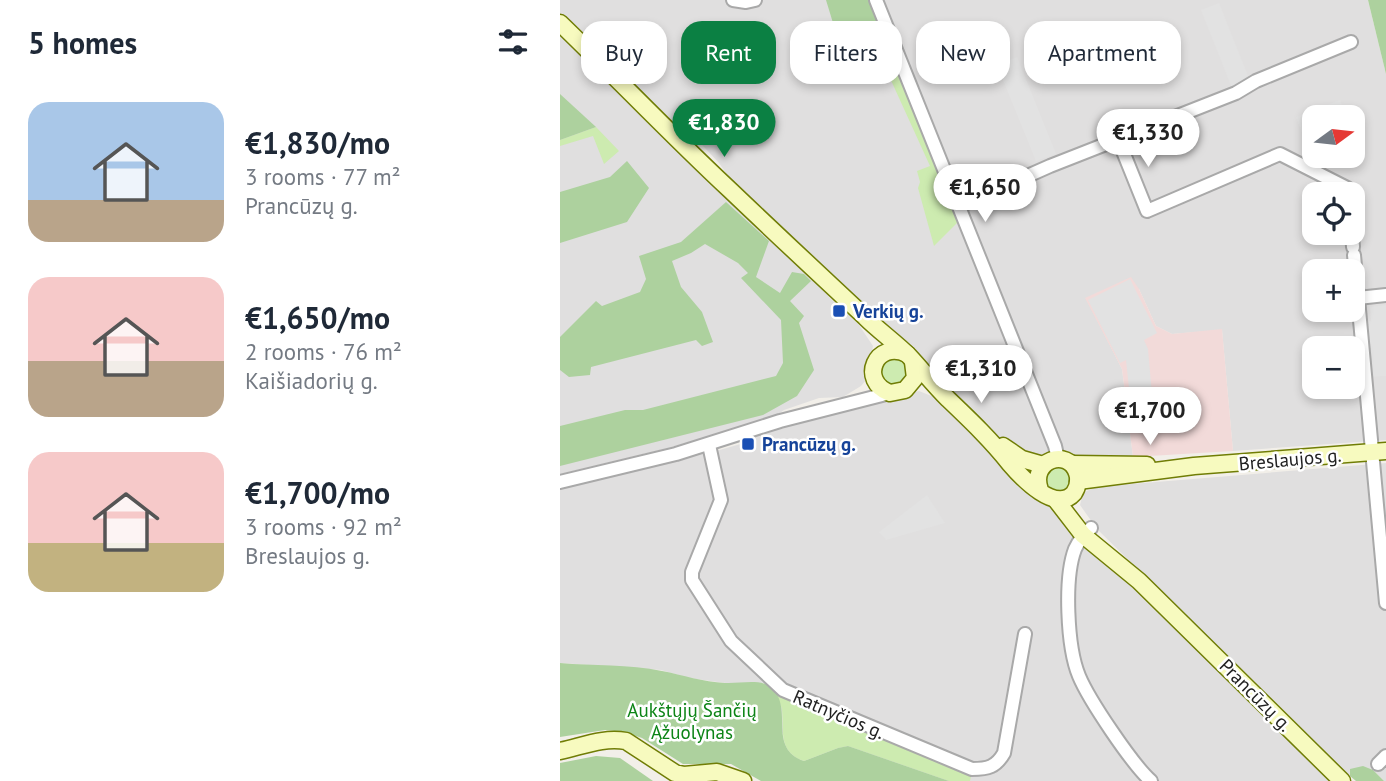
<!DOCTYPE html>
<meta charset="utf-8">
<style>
:root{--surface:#fff;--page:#f6f6f7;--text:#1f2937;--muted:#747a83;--accent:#0b8043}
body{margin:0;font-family:"PT Sans",sans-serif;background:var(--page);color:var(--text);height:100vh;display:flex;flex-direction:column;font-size:26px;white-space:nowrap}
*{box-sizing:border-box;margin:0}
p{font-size:23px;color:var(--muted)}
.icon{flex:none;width:38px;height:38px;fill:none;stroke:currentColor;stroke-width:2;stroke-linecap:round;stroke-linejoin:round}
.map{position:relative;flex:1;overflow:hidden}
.panel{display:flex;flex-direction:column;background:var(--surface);width:560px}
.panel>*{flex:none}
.guide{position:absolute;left:21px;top:21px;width:665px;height:63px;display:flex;gap:14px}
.needle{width:46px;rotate:75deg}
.fabs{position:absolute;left:742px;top:105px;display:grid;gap:14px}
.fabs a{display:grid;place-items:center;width:63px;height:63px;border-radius:14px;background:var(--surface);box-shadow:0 4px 10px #0003;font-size:35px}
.price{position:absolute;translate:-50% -60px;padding:0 16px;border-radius:24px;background:#fff;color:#222;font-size:23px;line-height:46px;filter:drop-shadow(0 2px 4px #0008)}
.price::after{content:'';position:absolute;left:50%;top:42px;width:21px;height:16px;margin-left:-10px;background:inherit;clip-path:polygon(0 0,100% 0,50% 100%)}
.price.on{background:var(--accent);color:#fff}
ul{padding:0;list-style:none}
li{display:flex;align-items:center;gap:21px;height:175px;padding:0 28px}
li span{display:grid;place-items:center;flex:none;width:196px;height:140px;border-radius:21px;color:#555}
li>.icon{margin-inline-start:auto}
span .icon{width:84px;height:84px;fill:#fffc;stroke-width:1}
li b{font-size:30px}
h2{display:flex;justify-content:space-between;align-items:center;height:84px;padding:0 28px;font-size:30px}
.chip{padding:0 24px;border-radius:21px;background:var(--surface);box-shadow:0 4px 10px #0003;font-size:24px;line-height:63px}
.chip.on{background:var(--accent);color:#fff}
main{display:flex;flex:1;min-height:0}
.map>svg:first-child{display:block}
.residential{fill:#e0dfdf;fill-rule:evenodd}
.commercial{fill:#f2dad9}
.grass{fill:#cdebb0}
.forest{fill:#add19e}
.parking{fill:#e2e2e2}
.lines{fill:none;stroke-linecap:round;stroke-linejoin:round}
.street-casing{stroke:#a9a9a9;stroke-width:16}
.secondary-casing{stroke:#707d05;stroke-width:19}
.street{stroke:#fff;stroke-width:12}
.secondary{stroke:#f7fabf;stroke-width:16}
.transit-dot{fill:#1a4fb4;stroke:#fff;stroke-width:2.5}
.labels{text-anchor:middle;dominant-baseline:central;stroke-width:5;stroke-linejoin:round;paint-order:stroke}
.transit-label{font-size:19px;font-weight:bold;fill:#164399;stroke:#fff;text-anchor:start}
.street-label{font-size:19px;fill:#222;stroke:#fff}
.park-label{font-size:19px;fill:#0c8416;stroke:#fff}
</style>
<main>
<section class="panel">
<h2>5 homes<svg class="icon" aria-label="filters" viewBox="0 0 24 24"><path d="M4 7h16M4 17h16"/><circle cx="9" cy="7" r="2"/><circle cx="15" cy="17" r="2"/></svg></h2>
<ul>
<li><span style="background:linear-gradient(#a9c7e8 70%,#b9a48a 0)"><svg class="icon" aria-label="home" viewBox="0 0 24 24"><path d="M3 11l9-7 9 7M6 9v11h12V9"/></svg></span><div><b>€1,830/mo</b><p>3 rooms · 77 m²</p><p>Prancūzų g.</p></div></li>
<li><span style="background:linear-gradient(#f6c9c9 60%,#b9a48a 0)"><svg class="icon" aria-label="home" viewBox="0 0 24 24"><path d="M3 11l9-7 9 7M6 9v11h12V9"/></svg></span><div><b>€1,650/mo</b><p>2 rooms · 76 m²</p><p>Kaišiadorių g.</p></div></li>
<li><span style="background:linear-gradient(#f6c9c9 65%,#c2b280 0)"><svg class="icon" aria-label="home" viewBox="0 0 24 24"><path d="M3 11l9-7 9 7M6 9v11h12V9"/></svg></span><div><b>€1,700/mo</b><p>3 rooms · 92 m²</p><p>Breslaujos g.</p></div></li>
</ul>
</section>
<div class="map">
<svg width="826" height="781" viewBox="0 0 826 781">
<rect width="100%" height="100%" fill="#f2efe9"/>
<g class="residential">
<path d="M0,0H808L826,74V440L673,451L662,330L612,334L596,326L579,289L526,298L562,369L573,457L519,460L488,454L472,458L455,451L432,432L171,180L159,163L129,131L115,128L0,14ZM754,117H793V156H754ZM754,194H793V233H754ZM754,271H793V310H754ZM754,348H793V387H754Z"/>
<polygon points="0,32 256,278 269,297 299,325 313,346 306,380 301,386 283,397 259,398 224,410 214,417 108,448 0,474"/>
<polygon points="359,391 379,399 776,781 389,781 288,746 278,748 222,733 204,683 165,683 129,678 101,670 0,663 0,488 137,453 156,451 184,443 201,432"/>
<polygon points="826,463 826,781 824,781 813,770 790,769 790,776 744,734 602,593 537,529 520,505 523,493 535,487"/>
</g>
<polygon class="commercial" points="571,277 579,289 596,326 612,334 662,329 673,451 573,457 562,369 525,298"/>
<g class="grass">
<polygon points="323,39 400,220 374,246 358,188 360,182 357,171 370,166 314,43"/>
<polygon points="36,127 59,151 44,164 33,136 0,146 0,140"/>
<circle cx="334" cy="372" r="13"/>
<circle cx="498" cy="479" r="12"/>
<path d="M214,689L237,706L412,772L410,781H389L288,746L278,748L244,761C218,752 224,732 222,710C221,703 216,696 214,689Z"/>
</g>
<g class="forest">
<polygon points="266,0 309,0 322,32 296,43 295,40 280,46"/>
<polygon points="808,0 826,0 826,74"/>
<polygon points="0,94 36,127 0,140"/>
<polygon points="67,161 89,188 67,222 0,243 0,192 50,177"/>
<polygon points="166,202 209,241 196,277 220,293 232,272 244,274 251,281 230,301 244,316 239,323 254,370 237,396 203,415 0,466 0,426 65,410 83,410 216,376 223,363 221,320 181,278 188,273 178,263 145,244 131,253 112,261 121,287 142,312 153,342 142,346 136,340 31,367 30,375 9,377 0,370 0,337 36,301 42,306 80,292 86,279 79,256 121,242"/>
<path d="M0,663C33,666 69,664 102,671C123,675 143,682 165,683C179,684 202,678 212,688C234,709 207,748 244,761L278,748L288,746L389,781H201L171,764H123L82,738L64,732L45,730L0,737Z"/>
<polygon points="36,756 60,758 93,781 0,781 0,763"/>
<polygon points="803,766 813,770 824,781 796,781 790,776 790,769"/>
</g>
<g class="parking">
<polygon points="659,3 688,76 672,88 641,10"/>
<polygon points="457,57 496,154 476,161 437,65"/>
<polygon points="780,100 786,116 754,117 754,156 767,156 753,161 736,117"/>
<polygon points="570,279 597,333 584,340 588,349 593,406 571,407 566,360 560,363 528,300"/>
<polygon points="826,305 826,376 811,377 806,322 811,321 810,307"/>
<polygon points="367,495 385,523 326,540 319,532"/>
</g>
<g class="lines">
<g class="street-casing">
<g id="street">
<polyline points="173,0 186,2 195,0"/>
<polyline points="316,0 495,446 498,459"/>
<polyline points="558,139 587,211 720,154 787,188 788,194"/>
<polyline points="400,206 490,166 676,93 696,81 791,42"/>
<polyline points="792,233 793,247"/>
<polyline points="794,255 826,603"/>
<polyline points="798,298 826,295"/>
<path d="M149,445L161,500L132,572V580L171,641L223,690L412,769C428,769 436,767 444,753L465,634"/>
<polyline points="0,482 116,454 220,421 330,393"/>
<path d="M531,528C524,534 519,540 515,549C504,578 507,647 519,676C529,700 572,764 591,781"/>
<polyline points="818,764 826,756"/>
</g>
</g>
<g class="secondary-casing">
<g id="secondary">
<path d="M0,23C57,78 112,136 170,190C215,233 260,275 305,317C319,331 335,342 349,356C362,370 374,385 388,399C410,420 431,440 450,464C462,478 496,514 514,493C518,487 519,479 517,473C508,447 469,460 480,490"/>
<path d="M347,354C316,339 298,381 330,393L345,390L355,378L353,362"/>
<polyline points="443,446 462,459 483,465"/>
<polyline points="512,464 587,465"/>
<polyline points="518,481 634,466 826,451"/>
<polyline points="496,500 523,535 579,581 782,781"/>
<path d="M0,751C23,746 43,737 66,741L115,773L124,775L157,772L183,781"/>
</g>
</g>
<use href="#street" class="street"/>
<use href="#secondary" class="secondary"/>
</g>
<g class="transit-dot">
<rect x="272" y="304" width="14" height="14" rx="3.5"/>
<rect x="181" y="437" width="14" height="14" rx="3.5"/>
</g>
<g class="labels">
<g class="transit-label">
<text x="293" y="311">Verkių g.</text>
<text x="202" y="444">Prancūzų g.</text>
</g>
<g class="street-label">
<text transform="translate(730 459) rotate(-5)">Breslaujos g.</text>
<text transform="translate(696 695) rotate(45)">Prancūzų g.</text>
<text transform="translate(279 714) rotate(23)">Ratnyčios g.</text>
</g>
<g class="park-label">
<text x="132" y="710">Aukštųjų Šančių<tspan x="132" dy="22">Ąžuolynas</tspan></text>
</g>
</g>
</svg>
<div class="fabs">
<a><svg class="needle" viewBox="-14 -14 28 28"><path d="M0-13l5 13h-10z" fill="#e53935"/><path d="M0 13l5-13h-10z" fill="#747a83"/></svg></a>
<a><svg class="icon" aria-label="locate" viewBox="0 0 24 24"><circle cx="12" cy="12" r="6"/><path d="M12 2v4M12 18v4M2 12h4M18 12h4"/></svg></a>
<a>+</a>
<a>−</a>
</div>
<b class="price on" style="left:164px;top:159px">€1,830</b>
<b class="price" style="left:588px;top:169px">€1,330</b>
<b class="price" style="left:425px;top:224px">€1,650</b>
<b class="price" style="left:421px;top:405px">€1,310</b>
<b class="price" style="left:590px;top:447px">€1,700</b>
<div class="guide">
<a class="chip">Buy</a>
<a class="chip on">Rent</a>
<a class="chip">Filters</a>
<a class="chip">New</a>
<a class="chip">Apartment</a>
</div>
</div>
</main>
